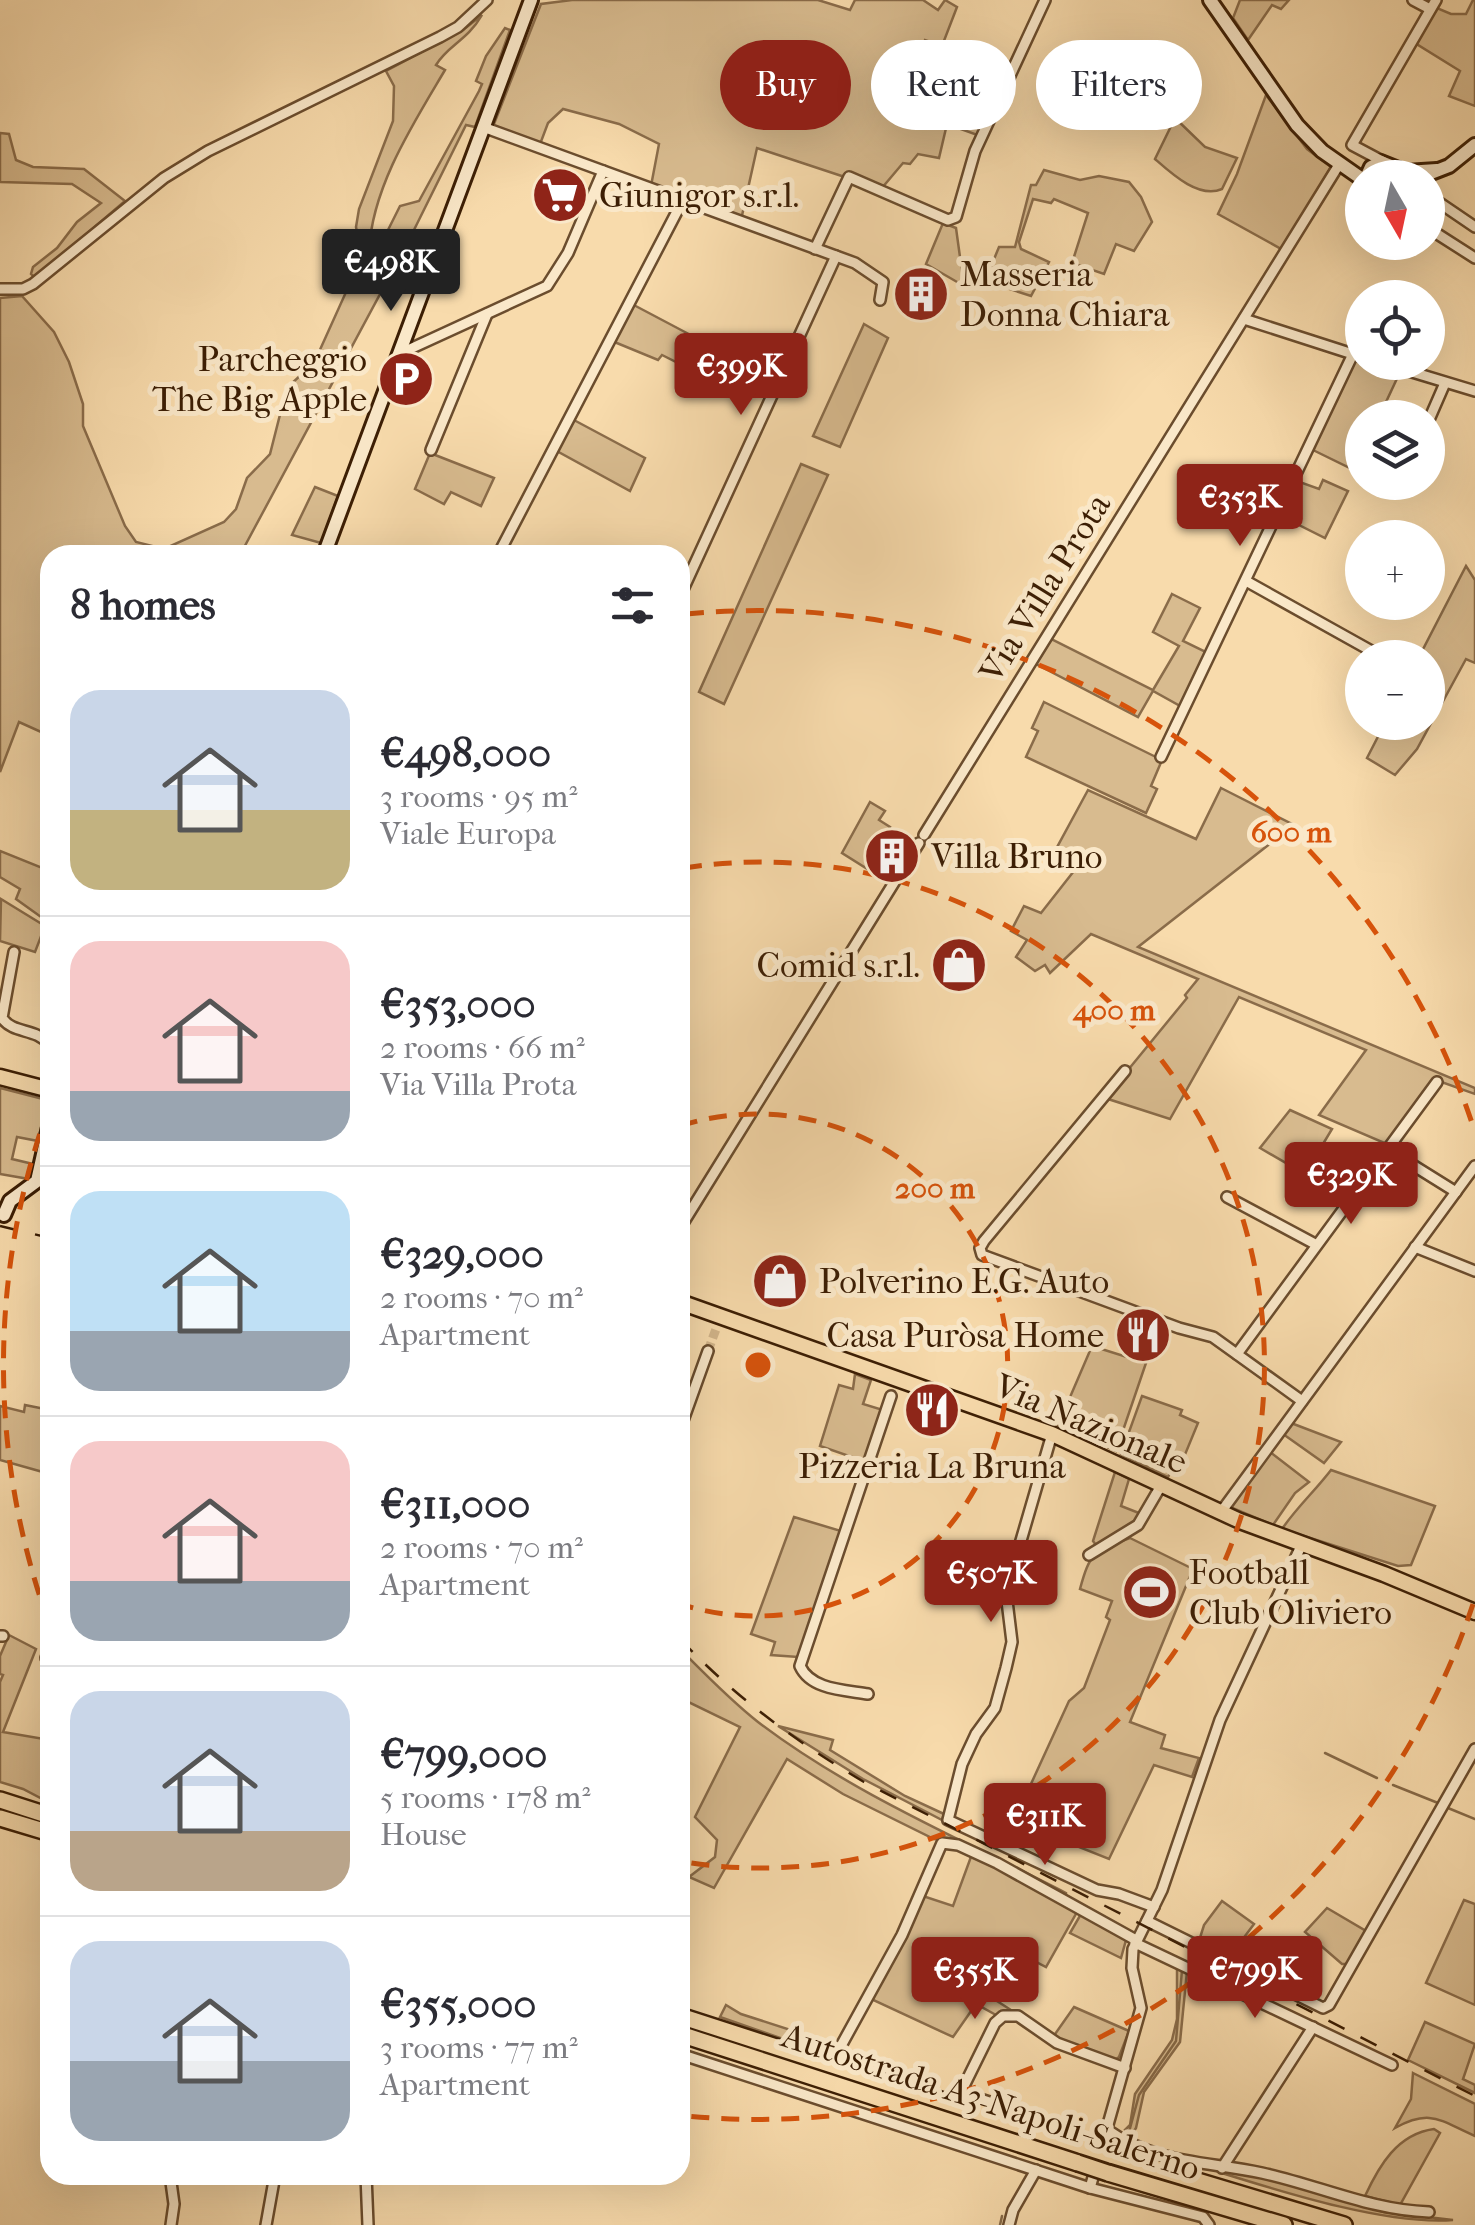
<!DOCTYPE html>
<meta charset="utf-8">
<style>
:root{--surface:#fff;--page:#f2f2f3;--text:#2b2b33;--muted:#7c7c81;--line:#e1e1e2;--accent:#8f2418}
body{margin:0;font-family:"IM FELL French Canon",serif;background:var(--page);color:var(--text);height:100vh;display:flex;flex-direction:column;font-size:38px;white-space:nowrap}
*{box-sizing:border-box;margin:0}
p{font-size:32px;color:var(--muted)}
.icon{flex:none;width:55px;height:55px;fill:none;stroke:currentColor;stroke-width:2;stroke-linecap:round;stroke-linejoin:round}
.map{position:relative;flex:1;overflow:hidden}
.sheet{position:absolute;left:40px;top:545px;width:650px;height:1640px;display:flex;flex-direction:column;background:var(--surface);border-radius:30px;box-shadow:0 10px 40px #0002}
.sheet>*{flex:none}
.guide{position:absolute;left:720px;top:40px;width:605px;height:90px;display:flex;gap:20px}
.needle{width:65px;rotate:171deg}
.fabs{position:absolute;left:1345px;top:160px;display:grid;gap:20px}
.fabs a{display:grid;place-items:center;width:100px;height:100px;border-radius:50%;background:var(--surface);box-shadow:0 10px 40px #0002;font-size:50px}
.price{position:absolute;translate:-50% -85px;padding:0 22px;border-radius:10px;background:var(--accent);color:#fff;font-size:32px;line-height:65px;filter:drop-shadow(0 2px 5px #0008)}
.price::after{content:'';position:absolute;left:50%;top:60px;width:30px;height:22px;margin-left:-15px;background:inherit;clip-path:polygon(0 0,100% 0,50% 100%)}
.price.active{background:#222;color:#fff}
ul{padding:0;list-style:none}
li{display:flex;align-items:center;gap:30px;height:250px;padding:0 30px}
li+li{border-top:2px solid var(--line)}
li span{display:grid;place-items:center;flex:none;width:280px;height:200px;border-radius:30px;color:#555}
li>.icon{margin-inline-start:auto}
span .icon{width:120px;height:120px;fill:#fffc;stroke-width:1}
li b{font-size:42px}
h2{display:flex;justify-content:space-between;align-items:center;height:120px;padding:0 30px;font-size:42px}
.chip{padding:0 35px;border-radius:45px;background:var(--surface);box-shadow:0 10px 40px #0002;font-size:35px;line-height:90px}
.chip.active{background:var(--accent);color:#fff}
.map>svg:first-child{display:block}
.green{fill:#d8bb8f;stroke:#8a6c4a;stroke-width:2.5}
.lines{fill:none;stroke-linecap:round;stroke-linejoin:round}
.stream{stroke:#866947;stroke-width:2.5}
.street-tunnel{stroke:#d2b58a;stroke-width:9;stroke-dasharray:9 4.5;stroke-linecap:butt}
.street-casing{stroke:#6b4d2e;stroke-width:14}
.secondary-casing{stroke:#3c1e04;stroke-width:18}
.primary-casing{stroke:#3c1e04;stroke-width:19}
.highway-casing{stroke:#3c1e04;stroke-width:20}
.street{stroke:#fae8c9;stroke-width:9}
.secondary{stroke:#fae8c9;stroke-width:12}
.primary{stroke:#f8dbac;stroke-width:14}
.highway{stroke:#f8dbac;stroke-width:15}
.rail{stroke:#3c1e04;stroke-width:2.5;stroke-dasharray:18 18;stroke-linecap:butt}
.highway-bridge-casing{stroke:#3c1e04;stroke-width:20;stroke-linecap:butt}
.highway-bridge{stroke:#f8dbac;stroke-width:15}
.ring{fill:none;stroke:#d7530b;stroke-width:5;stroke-dasharray:18 12}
.labels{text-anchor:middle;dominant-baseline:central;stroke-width:10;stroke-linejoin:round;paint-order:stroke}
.poi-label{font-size:35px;fill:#3c1e04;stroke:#fae8c9;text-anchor:start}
.street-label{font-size:35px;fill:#3c1e04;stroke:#fae8c9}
.centre{fill:#d7530b;stroke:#fae8c9;stroke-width:5}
.ring-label{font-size:30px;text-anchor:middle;font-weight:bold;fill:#d7530b;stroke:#fae8c9;stroke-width:10;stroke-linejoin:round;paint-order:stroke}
</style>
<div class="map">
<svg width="1475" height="2225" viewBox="0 0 1475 2225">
<rect width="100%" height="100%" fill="#f8dbac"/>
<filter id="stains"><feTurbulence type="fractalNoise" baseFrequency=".002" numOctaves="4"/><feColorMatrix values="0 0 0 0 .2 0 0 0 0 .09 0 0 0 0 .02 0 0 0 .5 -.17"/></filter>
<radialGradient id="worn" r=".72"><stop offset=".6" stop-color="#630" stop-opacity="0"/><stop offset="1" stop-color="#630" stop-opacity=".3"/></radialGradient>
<g class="green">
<polygon points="572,0 818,0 850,10 855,0 923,0 938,10 945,0 957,7 942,46 925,40 912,71 937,80 934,98 952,103 956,95 993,107 980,136 947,124 939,158 918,154 910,164 903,163 881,189 757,148 741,220 651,186 659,144 619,124 563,109 548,123 539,147 492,129 541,4"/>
<polygon points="1240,0 1289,0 1281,9 1272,5 1248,40 1233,18"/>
<polygon points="1473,0 1475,0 1475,106 1449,96 1460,71 1415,43 1437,8 1451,14 1466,14"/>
<path d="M482,15C467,41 448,45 436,65L445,70C413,124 372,187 369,251L373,255L377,252L400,206L419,201L479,91L482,84L476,81L486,56L505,28L510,30L475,127L466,125L408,242L240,555H50L47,618L50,619V736L19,722L0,772V298L22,296L54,332L69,362L83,404V426L125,526L136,542L164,549L224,522L236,509L247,478L270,454L285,395L291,384L314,363L356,270L360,248L356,227L359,209L393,121L394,86L386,71L463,30Z"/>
<polygon points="1266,95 1307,149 1331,167 1283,250 1218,214 1237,174"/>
<path d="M1175,118L1205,147L1237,158L1222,189C1199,199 1172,174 1155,159Z"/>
<polygon points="0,133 9,134 16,160 33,167 84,169 125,201 35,278 31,274 33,267 57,248 77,222 101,203 72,184 0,182"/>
<polygon points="1044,170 1080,180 1099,176 1129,182 1141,197 1152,222 1134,251 1116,244 1104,274 1072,263 1088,213 1054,199 1051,203 1033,199 1019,242 1021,249 1049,262 1031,296 985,281 999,247 1015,247 1031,185 1036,185"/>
<polygon points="943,223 956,228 964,286 926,264"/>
<polygon points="630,303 700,340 688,368 662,355 658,360 612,341"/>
<polygon points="864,324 888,338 840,447 813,436"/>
<polygon points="1355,359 1400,372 1379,417 1362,418 1362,452 1354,470 1313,450"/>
<polygon points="572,419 645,458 630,491 555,450"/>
<polygon points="430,453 494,478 481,506 451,492 444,504 415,489"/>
<polygon points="801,464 828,475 724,704 699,692"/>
<polygon points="1323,480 1348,491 1325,538 1281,516 1297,481 1319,489"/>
<polygon points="315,487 338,496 321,543 292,535"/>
<polygon points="1466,566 1475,580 1475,663 1466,659 1417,749 1395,775 1367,758 1385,723 1428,722 1428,658 1419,657"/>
<polygon points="1172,594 1200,608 1183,641 1208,653 1182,707 1153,691 1138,717 1036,664 1051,639 1153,690 1179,646 1153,632"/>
<polygon points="1044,702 1162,760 1151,786 1157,789 1146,813 1026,757 1038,731 1032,728"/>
<polygon points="1221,788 1294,825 1138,947 1475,1088 1475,1094 1436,1080 1389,1145 1319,1115 1366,1050 1239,997 1170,1119 1105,1098 1187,998 1185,995 1198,979 1091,934 1050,973 1045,965 1035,971 1016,957 1027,940 1011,931 1024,906 1041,913 1081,862 1055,851 1088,790 1196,839"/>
<polygon points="870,802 885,811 879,820 890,827 875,859 884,865 877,875 842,853"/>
<polygon points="0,851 50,871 48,922 16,899 20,889 0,877"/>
<polygon points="1,899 45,926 35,952 0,941"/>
<polygon points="0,1088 47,1100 38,1141 17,1137 12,1159 33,1164 29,1179 0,1174"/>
<polygon points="1290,1110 1332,1129 1305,1174 1260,1148"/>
<polygon points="1092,1346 1146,1363 1116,1451 1058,1425"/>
<polygon points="855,1374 871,1380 863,1404 883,1410 866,1462 820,1446 839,1385 853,1389"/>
<polygon points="1142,1396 1182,1410 1180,1415 1198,1423 1184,1457 1179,1455 1168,1477 1121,1454"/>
<polygon points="25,1405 50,1410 50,1474 0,1460 0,1406 24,1412"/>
<polygon points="1291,1423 1341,1442 1324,1463 1283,1434"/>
<polygon points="1270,1452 1309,1482 1295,1493 1273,1525 1230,1507"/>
<path d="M1331,1470L1435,1506L1411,1565L1398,1566L1282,1529C1297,1507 1315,1491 1331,1470Z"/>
<polygon points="1115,1472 1129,1479 1121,1506 1144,1515 1123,1534 1096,1545 1093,1541"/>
<polygon points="794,1517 841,1531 798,1657 771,1655 775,1642 751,1634"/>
<path d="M1130,1538L1193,1569L1130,1722L1165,1735L1161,1748L1199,1758L1192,1777L1154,1765L1109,1859L1014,1821L1069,1701L1084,1688L1110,1620L1106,1617L1112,1601L1080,1589C1090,1552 1094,1551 1130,1538Z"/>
<polygon points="9,1635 36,1649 3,1732 50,1740 50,1803 23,1789 0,1782 0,1682 3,1675 0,1674 0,1656"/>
<path d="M680,1649C705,1674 730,1700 758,1722C851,1793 963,1840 1066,1893V1896L1109,1921L958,1841L934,1839L843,1794L787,1759L714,1888L689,1877L715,1857L717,1840L695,1817L740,1727L680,1698Z"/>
<polygon points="778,1726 833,1740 830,1750 905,1796 944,1814 942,1820 863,1779"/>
<polygon points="972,1854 1077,1912 1046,1967 1017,1952 997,2001 1014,2012 996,2015 976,2004 953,2037 871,1999 923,1896 953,1906"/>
<polygon points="1464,1900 1475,1904 1475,2005 1426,1983"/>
<polygon points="1222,1901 1254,1924 1228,1959 1198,1944 1204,1925"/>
<polygon points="1327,1908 1366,1931 1347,1964 1342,1964 1305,1932"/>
<polygon points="1081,1914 1126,1940 1121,1958 1070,1933"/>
<polygon points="1177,1966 1187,1971 1180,2042 1144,2092 1136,2128 1130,2137 1125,2130 1130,2125 1135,2094 1172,2040 1177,2019"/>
<polygon points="726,2005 741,2014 837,2045 832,2056 720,2017"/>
<polygon points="1074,2007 1129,2031 1119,2057 1114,2061 1053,2037"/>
<polygon points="1425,2022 1475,2044 1463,2079 1475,2085 1475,2093 1408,2060"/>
<path d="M1413,2073L1475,2104V2136C1440,2121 1431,2108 1395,2128L1411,2099Z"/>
<path d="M1434,2129L1440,2133L1400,2205L1365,2196C1379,2166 1397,2134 1434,2129Z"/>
<path d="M1228,2171L1266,2178L1384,2212L1453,2220C1389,2225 1289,2194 1225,2174Z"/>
</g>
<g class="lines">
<g class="stream">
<polyline points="1325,1753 1377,1778"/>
<polyline points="1393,1785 1438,1803"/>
<polyline points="1448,1808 1475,1819"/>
<polyline points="1129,2132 1139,2095 1176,2041 1182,1970"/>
<polyline points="1000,2225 1002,2216"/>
</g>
<polyline class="street-tunnel" points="708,1351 716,1329"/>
<g class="street-casing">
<g id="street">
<polyline points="1413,0 1430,9"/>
<polyline points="960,80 984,79 1006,86"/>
<polyline points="483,127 855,263 883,282 880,300"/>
<polyline points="1384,162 1352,145 1436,0"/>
<polyline points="1428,195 1475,227"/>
<polyline points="1428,228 1475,258"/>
<polyline points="815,249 849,177 948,220 956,217 975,151 1045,0"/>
<polyline points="0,289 23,289 33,284 164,178 208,151 440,37 458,27 487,0"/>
<polyline points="1394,298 1398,294 1406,298"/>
<polyline points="1244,319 1362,357"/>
<polyline points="399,354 547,286 568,253 603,171"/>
<polyline points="1379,362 1475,391"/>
<polyline points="1428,422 1445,383"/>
<polyline points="431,450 487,314"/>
<polyline points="1397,486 1399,482"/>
<polyline points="498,555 683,200"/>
<polyline points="1246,581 1384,658"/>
<polyline points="680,596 836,256"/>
<polyline points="1161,757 1353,354"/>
<polyline points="924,835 1340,163"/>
<polyline points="901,872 919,843"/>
<path d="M14,952L2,1018C14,1035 35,1027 50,1045"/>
<polyline points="1125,1071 984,1241 980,1248 982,1255 1179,1328 1213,1337 1302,1401"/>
<polyline points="1387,1149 1456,1192"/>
<polyline points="1227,1197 1315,1244"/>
<polyline points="680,1228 895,881"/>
<polyline points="1415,1247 1475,1271"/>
<polyline points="1237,1354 1437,1082"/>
<polyline points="680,1429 708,1351"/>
<polyline points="1052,1434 1011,1575 1007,1601 1012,1642 1006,1668 995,1708 976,1734 962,1764 948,1820 1097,1890 1119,1894 1154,1907"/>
<polyline points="1221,1512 1475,1166"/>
<polyline points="1089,1555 1138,1525 1162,1484"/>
<polyline points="0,1636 3,1636"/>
<polyline points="46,1658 50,1660"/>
<path d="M868,1694C845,1690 811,1690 800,1666L891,1396"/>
<polyline points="680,1851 682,1852"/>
<polyline points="1147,1921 1323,2008 1329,2005 1475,1749"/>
<polyline points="1135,1943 1392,2065"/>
<polyline points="680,2054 1090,2188 1203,2217 1209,2225"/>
<polyline points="836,2055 902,1935 942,1843 958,1845 997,1863 1136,1940"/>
<polyline points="1038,2118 968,2095 962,2090 995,2023 1003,2016 1018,2016 1057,2043 1125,2068"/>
<path d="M1106,2129C1155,2164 1206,2161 1262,2173C1318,2185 1370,2210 1429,2212"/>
<polyline points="1222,2168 1313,2027"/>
<polyline points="170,2175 174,2204 171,2225"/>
<polyline points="366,2175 368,2225"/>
<polyline points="1090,2188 1141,2008 1132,1968 1133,1949 1162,1890 1220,1720 1302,1544"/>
<polyline points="266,2225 275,2175"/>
<polyline points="1009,2225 1013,2210 1036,2170"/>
</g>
</g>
<g class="secondary-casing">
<g id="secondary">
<polyline points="1210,0 1297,125 1322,151 1362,179"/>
<polyline points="1431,173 1449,166 1475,145"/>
<polyline points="1366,178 1371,167 1381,162 1406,172 1437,170"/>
<polyline points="324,555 531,0"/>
<polyline points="4,1215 10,1201 37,1181 50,1123"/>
</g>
</g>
<g class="primary-casing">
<g id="primary">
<polyline points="0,1077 50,1090"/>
<polyline points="680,1302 1052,1434 1240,1521 1384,1574 1475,1612"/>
</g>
</g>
<g class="highway-casing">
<g id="highway">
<polyline points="0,1800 50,1816"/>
<polyline points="0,1818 50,1833"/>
<polyline points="680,2016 1083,2146"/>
<polyline points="680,2034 1078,2163"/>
<polyline points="1111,2155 1344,2225"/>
<polyline points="1108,2173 1284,2225"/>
</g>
</g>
<use href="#street" class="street"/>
<use href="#secondary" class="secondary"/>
<use href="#primary" class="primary"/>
<use href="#highway" class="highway"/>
<g class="rail">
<polyline points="0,1226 50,1238"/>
<path d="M680,1639C735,1697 795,1741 864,1782L1475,2096"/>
</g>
<g class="highway-bridge-casing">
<g id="highway-bridge">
<polyline points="1083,2146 1111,2155"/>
<polyline points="1078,2163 1108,2173"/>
</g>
</g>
<use href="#highway-bridge" class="highway-bridge"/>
</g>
<g class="ring">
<path d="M680 1126A251 251 0 1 1 680 1604"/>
<path d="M684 868A503 503 0 1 1 684 1862"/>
<path d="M1473 1604A754 754 0 0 1 686 2116M49 1623A754 754 0 0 1 49 1107M686 614A754 754 0 0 1 1473 1126"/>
</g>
<defs>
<g id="supermarket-disc" transform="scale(2.875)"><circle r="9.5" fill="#8f2418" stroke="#fae8c9"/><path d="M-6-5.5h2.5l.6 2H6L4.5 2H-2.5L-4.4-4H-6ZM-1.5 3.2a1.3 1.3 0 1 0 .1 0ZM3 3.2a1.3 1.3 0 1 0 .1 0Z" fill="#fff"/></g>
<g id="building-disc" transform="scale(2.875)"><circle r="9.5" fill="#8f2418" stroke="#fae8c9"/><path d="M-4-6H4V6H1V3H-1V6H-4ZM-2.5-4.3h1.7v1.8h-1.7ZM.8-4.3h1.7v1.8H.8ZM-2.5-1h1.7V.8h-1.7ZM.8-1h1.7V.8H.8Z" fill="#fff"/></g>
<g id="parking-disc" transform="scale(2.875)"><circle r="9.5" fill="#8f2418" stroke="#fae8c9"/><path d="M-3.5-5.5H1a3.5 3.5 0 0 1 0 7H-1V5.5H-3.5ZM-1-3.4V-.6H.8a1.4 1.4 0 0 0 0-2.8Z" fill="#fff"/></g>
<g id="shop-disc" transform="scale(2.875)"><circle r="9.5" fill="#8f2418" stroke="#fae8c9"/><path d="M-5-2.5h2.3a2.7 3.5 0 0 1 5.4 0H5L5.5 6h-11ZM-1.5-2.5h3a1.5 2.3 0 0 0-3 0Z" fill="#fff"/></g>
<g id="restaurant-disc" transform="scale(2.875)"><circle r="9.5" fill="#8f2418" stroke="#fae8c9"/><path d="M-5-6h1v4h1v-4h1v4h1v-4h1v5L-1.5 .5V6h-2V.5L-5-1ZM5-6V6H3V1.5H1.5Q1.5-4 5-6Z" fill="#fff"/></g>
<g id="stadium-disc" transform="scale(2.875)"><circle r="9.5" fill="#8f2418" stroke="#fae8c9"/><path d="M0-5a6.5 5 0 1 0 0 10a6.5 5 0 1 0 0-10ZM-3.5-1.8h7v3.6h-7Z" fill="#fff"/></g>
</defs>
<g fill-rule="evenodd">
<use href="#supermarket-disc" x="560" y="195"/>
<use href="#building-disc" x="921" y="294"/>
<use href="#parking-disc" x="406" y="379"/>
<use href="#building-disc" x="892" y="856"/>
<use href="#shop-disc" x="959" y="965"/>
<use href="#shop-disc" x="780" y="1281"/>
<use href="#restaurant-disc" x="1143" y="1335"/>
<use href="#restaurant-disc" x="932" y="1410"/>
<use href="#stadium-disc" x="1150" y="1592"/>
</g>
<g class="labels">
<g class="poi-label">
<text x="599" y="195">Giunigor s.r.l.</text>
<text x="960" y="274">Masseria<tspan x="960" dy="40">Donna Chiara</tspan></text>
<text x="367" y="359" text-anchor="end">Parcheggio<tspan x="367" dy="40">The Big Apple</tspan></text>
<text x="931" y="856">Villa Bruno</text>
<text x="920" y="965" text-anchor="end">Comid s.r.l.</text>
<text x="819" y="1281">Polverino E.G. Auto</text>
<text x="1104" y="1335" text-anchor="end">Casa Puròsa Home</text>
<text x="932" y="1466" text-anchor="middle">Pizzeria La Bruna</text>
<text x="1189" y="1572">Football<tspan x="1189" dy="40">Club Oliviero</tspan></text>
</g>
<g class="street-label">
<text transform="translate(1045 588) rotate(-58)">Via Villa Prota</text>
<text transform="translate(1091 1424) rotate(23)">Via Nazionale</text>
<text transform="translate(991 2102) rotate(18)">Autostrada A3 Napoli-Salerno</text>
</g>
</g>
<circle cx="758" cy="1365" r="15" class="centre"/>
<g class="ring-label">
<text x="1291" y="842">600 m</text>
<text x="1114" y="1020">400 m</text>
<text x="935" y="1198">200 m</text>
</g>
<rect width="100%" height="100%" filter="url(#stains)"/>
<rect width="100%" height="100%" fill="url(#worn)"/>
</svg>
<div class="fabs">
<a><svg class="needle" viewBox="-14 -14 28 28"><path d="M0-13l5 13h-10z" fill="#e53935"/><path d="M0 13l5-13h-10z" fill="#7c7c81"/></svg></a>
<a><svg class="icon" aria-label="locate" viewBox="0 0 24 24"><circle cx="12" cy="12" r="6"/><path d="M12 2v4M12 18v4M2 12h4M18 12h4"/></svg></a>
<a><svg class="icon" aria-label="layers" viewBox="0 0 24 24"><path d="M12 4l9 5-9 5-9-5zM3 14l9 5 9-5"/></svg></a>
<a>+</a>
<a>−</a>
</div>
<b class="price active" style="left:391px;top:314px">€498K</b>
<b class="price" style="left:741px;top:418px">€399K</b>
<b class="price" style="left:1240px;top:549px">€353K</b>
<b class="price" style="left:1351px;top:1227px">€329K</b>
<b class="price" style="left:991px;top:1625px">€507K</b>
<b class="price" style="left:1045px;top:1868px">€311K</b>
<b class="price" style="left:1255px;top:2021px">€799K</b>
<b class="price" style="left:975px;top:2022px">€355K</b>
<div class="guide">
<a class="chip active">Buy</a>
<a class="chip">Rent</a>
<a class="chip">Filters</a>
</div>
<section class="sheet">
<h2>8 homes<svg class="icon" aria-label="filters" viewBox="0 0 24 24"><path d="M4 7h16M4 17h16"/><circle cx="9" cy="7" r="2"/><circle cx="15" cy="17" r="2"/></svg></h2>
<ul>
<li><span style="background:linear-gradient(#c9d6e8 60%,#c2b280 0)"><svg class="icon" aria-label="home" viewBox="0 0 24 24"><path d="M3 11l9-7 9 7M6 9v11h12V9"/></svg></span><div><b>€498,000</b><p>3 rooms · 95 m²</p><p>Viale Europa</p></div></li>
<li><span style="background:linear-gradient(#f6c9c9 75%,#9aa5b1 0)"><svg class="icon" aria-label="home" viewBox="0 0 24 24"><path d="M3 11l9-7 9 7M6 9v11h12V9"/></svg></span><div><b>€353,000</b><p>2 rooms · 66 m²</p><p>Via Villa Prota</p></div></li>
<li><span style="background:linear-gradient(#bfe0f5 70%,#9aa5b1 0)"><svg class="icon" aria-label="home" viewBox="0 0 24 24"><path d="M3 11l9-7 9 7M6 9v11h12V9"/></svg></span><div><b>€329,000</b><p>2 rooms · 70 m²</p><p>Apartment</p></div></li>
<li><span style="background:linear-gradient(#f6c9c9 70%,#9aa5b1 0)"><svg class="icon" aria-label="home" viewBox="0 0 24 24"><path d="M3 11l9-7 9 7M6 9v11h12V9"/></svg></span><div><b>€311,000</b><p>2 rooms · 70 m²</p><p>Apartment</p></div></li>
<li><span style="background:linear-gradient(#c9d6e8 70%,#b9a48a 0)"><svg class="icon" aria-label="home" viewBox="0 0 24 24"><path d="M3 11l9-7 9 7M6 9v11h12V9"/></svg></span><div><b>€799,000</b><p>5 rooms · 178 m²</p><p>House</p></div></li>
<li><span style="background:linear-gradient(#c9d6e8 60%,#9aa5b1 0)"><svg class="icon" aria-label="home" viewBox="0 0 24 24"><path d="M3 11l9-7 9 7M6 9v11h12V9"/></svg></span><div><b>€355,000</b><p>3 rooms · 77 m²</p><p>Apartment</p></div></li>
</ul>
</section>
</div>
